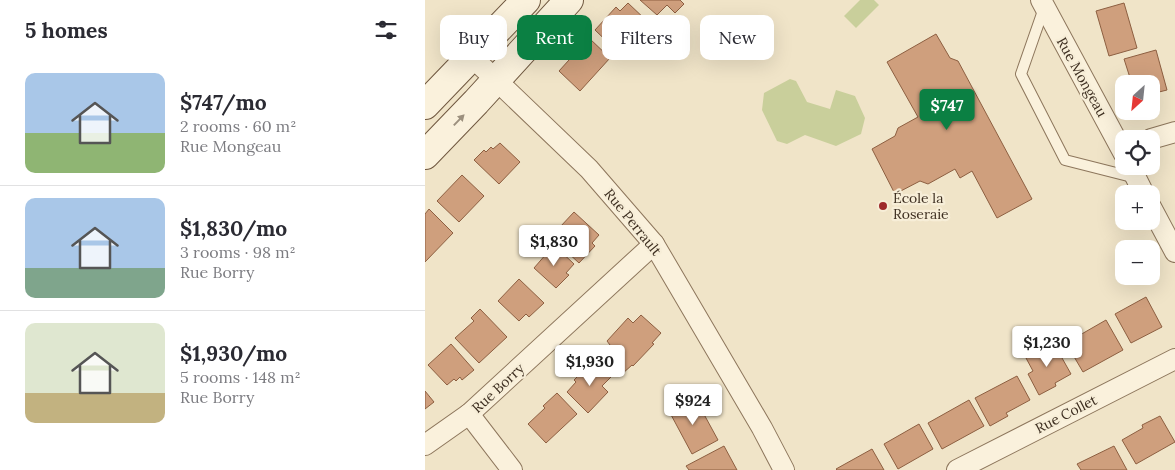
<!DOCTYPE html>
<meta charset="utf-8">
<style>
:root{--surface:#fff;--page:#f2f2f3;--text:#2b2b33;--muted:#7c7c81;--line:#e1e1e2;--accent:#0b8043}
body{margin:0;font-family:Lora,serif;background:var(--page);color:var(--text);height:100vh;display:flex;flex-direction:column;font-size:19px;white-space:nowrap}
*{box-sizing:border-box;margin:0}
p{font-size:16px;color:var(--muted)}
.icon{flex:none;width:28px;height:28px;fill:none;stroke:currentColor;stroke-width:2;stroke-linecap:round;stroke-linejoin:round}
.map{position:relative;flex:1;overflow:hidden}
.drawer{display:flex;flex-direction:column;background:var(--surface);width:425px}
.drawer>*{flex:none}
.guide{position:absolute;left:15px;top:15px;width:475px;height:45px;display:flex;gap:10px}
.needle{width:32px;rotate:207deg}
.buttons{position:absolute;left:690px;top:75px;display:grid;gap:10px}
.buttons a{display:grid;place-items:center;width:45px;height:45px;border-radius:10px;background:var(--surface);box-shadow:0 5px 20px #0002;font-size:25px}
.price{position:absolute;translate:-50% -42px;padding:0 11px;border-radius:5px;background:#fff;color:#222;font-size:16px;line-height:32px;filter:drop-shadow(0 1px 2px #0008)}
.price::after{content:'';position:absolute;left:50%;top:30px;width:15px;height:11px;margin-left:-8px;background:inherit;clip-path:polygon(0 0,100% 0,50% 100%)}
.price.on{background:var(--accent);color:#fff}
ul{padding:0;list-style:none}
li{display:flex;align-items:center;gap:15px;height:125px;padding:0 25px}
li+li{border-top:1px solid var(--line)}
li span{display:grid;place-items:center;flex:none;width:140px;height:100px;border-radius:10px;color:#555}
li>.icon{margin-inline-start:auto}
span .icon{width:60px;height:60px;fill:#fffc;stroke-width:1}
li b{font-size:21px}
h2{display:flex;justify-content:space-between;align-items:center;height:60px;padding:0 25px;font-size:21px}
.pill{padding:0 18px;border-radius:10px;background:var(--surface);box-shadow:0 5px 20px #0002;font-size:18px;line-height:45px}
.pill.on{background:var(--accent);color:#fff}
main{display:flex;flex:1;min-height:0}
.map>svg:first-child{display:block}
.green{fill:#c9cf9b}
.building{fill:#cf9f7d;stroke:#8d5f41}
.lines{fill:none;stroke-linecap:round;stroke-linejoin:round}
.lane-casing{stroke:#8d765c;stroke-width:12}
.street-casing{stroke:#8d765c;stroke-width:22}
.secondary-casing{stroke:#6f573f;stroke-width:30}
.lane{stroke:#faf1dc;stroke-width:10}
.street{stroke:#faf1dc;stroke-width:20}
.secondary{stroke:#faf1dc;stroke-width:28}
.oneway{fill:#9c907e}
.poi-dot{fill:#9e2a2b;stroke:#f7eed8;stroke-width:2}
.labels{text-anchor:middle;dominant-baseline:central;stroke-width:4.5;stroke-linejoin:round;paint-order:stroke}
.street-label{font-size:14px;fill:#3d2e20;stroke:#f7eed8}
.poi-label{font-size:14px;fill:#3d2e20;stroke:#f7eed8;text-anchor:start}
</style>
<main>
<section class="drawer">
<h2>5 homes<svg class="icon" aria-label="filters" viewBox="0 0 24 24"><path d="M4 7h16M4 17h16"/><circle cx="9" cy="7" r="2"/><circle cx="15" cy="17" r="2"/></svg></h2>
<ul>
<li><span style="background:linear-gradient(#a9c7e8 60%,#8fb573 0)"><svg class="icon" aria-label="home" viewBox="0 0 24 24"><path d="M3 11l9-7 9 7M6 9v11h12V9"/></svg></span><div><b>$747/mo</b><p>2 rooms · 60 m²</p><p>Rue Mongeau</p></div></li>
<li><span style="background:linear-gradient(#a9c7e8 70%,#7fa58c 0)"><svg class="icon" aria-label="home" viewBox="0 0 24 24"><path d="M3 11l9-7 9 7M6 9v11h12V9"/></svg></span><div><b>$1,830/mo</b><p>3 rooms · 98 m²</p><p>Rue Borry</p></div></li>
<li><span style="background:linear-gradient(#dfe7d0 70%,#c2b280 0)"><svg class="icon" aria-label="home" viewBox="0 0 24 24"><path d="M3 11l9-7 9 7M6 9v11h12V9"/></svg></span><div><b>$1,930/mo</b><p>5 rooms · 148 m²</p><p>Rue Borry</p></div></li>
</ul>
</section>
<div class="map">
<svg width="750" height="470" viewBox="0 0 750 470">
<rect width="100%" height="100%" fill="#f0e4c8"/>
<g class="green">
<polygon points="435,0 449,0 454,5 431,28 419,16"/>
<polygon points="365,79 371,81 382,102 405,109 411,90 430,96 440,118 436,134 411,146 380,135 362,144 352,141 337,110 339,93"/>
</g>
<g class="building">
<polygon points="215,0 255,0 259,4 250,13 242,5 232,15"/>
<polygon points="203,3 222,21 193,52 170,30 191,7 195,11"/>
<polygon points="699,3 712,48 684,56 671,11"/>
<polygon points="511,34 525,58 533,61 607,199 572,218 547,171 535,178 530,169 503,184 495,181 470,194 447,149 470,136 473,128 493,117 462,62"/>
<polygon points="164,38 185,58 155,91 134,71"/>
<polygon points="731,50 742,90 726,94 726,84 707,84 699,59"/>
<polygon points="75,143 95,162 74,184 49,160 59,150 61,152 66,147 68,149"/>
<polygon points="37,175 59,196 34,222 12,201"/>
<polygon points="4,209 28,233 0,262 0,214"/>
<polygon points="149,212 174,235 167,243 170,246 154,263 128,239 138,229 135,227"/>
<polygon points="129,245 149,264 141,273 144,275 131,288 109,268"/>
<polygon points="94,279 119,303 104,317 101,314 94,321 73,301"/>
<polygon points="721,297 737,327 706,343 690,314"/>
<polygon points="55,309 82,337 54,363 30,338 49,321 46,318"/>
<polygon points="216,315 236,333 227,343 229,344 208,366 207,365 197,374 176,354 185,345 182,341 203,318 208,323"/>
<polygon points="681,320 698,350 658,372 641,343"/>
<polygon points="628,342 646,374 630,383 631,386 614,395 603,374 608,371 601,358"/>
<polygon points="26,344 49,370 37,380 35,377 31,381 29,379 22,385 3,365"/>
<polygon points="169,360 186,377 177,386 183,392 163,413 142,392 151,382 149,380"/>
<polygon points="592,376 605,400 581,413 583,416 565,426 550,398"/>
<polygon points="0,391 9,402 0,409"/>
<polygon points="132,393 152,414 121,443 103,424 120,408 118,406"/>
<polygon points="267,397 272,407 275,407 293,440 267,454 244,411"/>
<polygon points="544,400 559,426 517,449 503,423"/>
<polygon points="735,416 750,442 711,464 697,440 718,428 717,425"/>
<polygon points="494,424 508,449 473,469 459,444"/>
<polygon points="299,446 312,470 264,470 261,466"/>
<polygon points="689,446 702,470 656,470 652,464"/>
<polygon points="447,449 459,470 412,470 411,469"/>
</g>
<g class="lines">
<g class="lane-casing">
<polyline id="lane" points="619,8 596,74 640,160 711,178"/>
</g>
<g class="street-casing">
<g id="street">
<polyline points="616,0 699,154"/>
<polyline points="47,57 164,169 229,244 337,428 359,470"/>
<polyline points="726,139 750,132"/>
<polyline points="705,166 719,194"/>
<polyline points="726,207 750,252"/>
<polyline points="44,414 87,470"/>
<polyline points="0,445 44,414 229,244"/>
<polyline points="532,470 750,359"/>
</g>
</g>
<g class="secondary-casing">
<g id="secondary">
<polyline points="0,105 101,0"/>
<polyline points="0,155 51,102 144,0"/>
</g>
</g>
<use href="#lane" class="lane"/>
<use href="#street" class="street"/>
<use href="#secondary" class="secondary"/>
</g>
<defs><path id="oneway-solid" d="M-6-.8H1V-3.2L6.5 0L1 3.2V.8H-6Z" transform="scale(1.25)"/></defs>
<use class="oneway" href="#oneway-solid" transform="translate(34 120) rotate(-46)"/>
<circle class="poi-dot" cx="458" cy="206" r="5"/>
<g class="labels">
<g class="street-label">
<text transform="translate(657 77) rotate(61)">Rue Mongeau</text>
<text transform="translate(208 222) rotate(51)">Rue Perrault</text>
<text transform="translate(73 388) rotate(-43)">Rue Borry</text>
<text transform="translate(641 414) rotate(-27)">Rue Collet</text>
</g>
<g class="poi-label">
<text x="468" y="198">École la<tspan x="468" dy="16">Roseraie</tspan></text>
</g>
</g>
</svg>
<div class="buttons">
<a><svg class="needle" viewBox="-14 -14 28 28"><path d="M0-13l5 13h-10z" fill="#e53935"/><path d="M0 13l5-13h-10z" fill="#7c7c81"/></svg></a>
<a><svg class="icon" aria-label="locate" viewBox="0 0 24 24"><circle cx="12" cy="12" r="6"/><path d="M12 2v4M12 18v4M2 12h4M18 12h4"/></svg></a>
<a>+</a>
<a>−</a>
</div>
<b class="price on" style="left:522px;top:131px">$747</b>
<b class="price" style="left:129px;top:267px">$1,830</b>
<b class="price" style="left:622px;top:368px">$1,230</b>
<b class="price" style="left:165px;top:387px">$1,930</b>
<b class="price" style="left:268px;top:426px">$924</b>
<div class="guide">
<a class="pill">Buy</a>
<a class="pill on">Rent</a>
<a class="pill">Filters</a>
<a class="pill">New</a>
</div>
</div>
</main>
